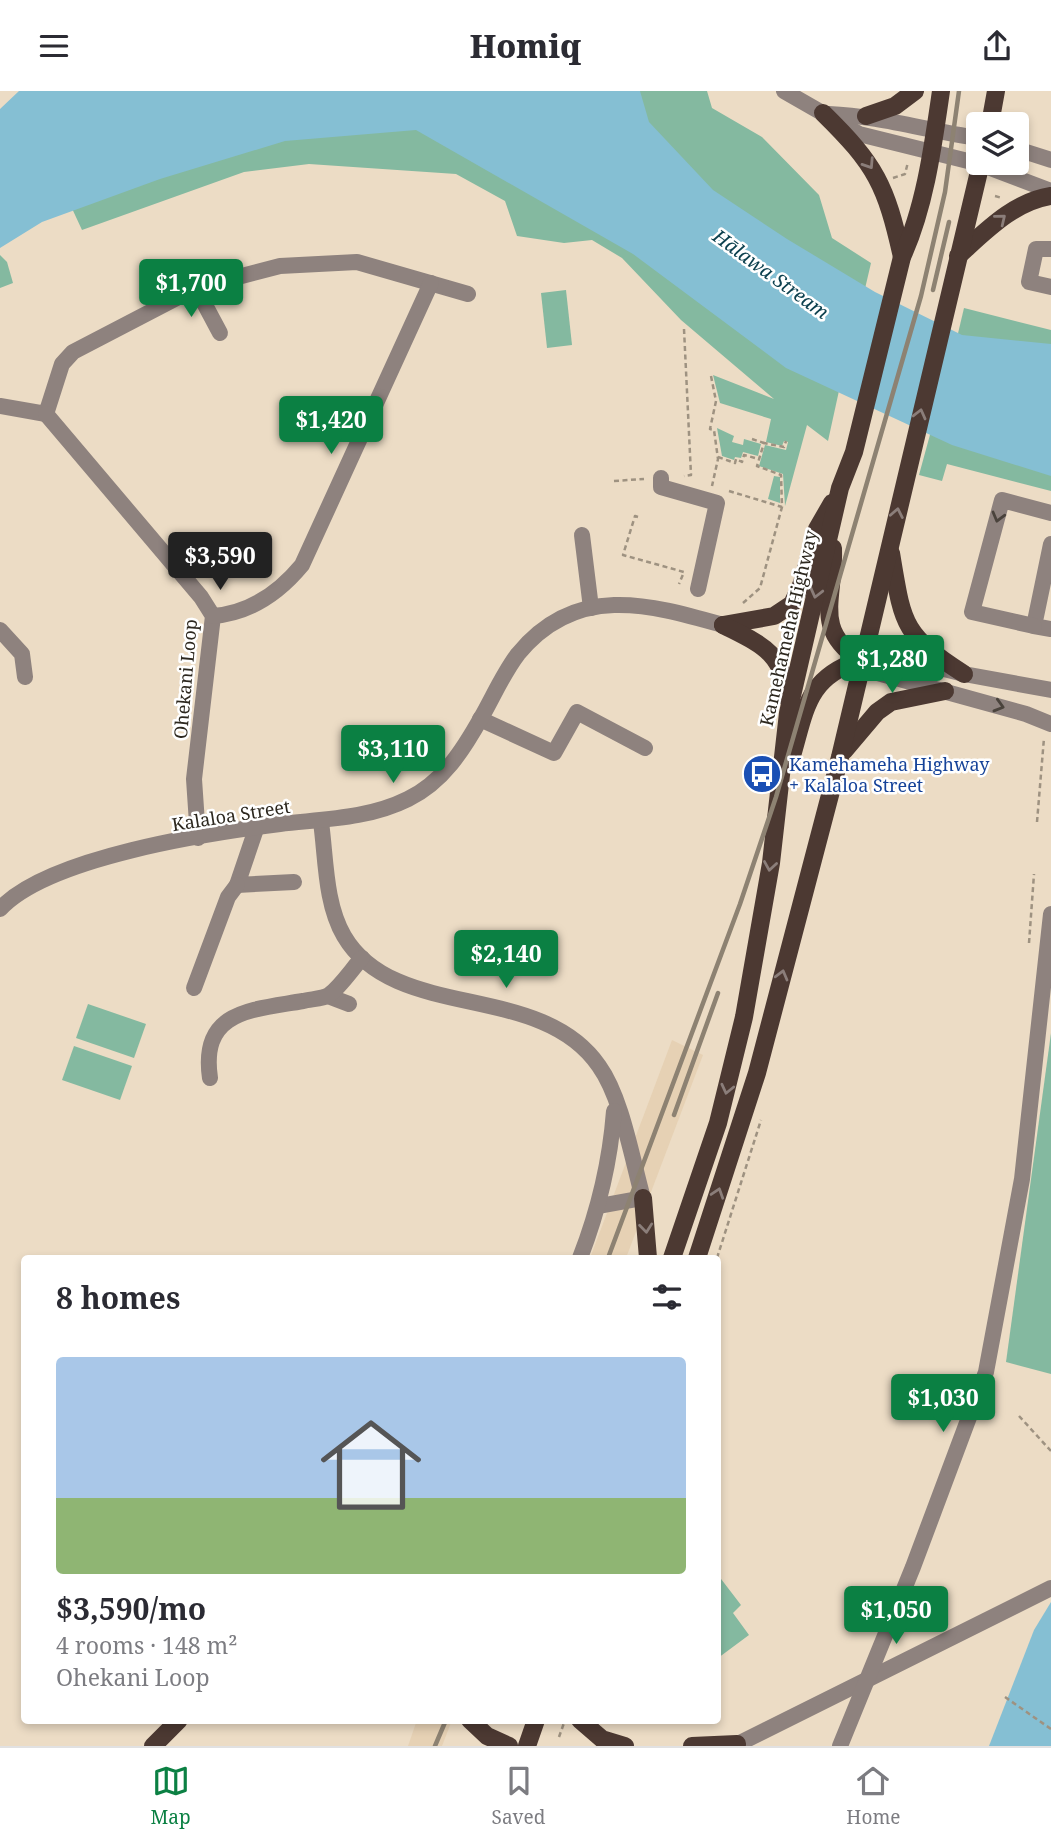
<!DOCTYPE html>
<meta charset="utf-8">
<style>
:root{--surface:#fff;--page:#f2f2f3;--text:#2b2b33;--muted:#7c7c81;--line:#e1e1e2;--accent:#0b8043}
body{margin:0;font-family:"Noto Serif",serif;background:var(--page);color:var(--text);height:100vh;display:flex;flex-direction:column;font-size:26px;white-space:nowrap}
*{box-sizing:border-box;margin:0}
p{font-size:23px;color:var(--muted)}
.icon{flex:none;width:38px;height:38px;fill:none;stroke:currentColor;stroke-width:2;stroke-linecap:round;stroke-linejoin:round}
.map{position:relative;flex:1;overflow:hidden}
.side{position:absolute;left:21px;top:1164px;width:700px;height:469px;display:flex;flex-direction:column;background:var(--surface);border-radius:7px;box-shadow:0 4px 10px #0003}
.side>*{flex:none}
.fabs{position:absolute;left:966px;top:21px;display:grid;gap:14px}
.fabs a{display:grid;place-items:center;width:63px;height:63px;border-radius:7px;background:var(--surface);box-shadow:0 4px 10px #0003;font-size:35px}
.price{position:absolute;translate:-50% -60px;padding:0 16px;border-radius:7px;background:var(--accent);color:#fff;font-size:23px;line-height:46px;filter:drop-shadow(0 2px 4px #0008)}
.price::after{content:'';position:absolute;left:50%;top:42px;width:21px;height:16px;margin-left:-10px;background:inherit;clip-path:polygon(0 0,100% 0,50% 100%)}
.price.on{background:#222;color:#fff}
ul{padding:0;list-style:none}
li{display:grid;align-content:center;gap:14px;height:371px;padding:0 35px}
li span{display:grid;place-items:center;height:217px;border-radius:7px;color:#555}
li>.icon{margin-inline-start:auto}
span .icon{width:126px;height:126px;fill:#fffc;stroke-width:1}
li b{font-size:30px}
h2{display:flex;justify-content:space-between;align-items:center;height:84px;padding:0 35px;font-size:30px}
header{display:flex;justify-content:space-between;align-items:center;height:91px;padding:0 35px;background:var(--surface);font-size:32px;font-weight:800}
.dock{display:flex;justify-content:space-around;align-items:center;height:98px;border-top:2px solid var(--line);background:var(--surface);font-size:19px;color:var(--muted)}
.dock a{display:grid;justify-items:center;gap:4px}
.dock .on{color:var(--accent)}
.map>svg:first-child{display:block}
.built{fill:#e6d1b4}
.green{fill:#84b9a0}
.water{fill:#85bfd3}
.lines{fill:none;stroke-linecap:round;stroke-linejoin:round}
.path{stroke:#9e9281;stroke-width:2.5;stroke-dasharray:5 3.5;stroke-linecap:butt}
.minor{stroke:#8e827e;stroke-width:16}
.major{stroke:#4c3932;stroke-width:18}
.rail{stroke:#8d8272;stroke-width:4.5}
.oneway{stroke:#8b7e7a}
.oneway2{stroke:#4a433c}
.labels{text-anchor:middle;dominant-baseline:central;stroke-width:5;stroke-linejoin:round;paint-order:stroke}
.street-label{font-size:18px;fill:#2d281f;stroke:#fff}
.transit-label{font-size:18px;fill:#164399;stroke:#fff;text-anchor:start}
.water-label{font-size:19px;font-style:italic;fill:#0d414f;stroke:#fff}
</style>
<header><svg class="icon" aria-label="menu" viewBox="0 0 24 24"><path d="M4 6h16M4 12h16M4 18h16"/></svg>Homiq<svg class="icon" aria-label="share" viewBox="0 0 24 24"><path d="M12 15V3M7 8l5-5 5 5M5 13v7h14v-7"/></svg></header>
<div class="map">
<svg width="1051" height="1655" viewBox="0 0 1051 1655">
<rect width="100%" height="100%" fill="#ecdcc5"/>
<g class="built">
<polygon points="672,949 703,964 626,1167 590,1167"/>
<polygon points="417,1629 452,1629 442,1655 408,1655"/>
</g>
<g class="green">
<polygon points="594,0 707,0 712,17 762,46 819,104 832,147 871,172 856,236"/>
<polygon points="463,4 842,286 828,350 807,334 785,415 783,383 759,375 765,354 786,359 788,351 784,350 782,355 766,351 771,328 720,312 713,284 774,308 681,229 622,167 592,149 564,152 517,145 505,110 456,83 309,73 244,81 82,139 69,111 91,78"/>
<polygon points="0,164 7,171 13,192 0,197"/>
<polygon points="566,199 572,254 547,257 541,202"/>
<polygon points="964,217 1051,239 1051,333 947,289"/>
<polygon points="937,318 1051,366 1051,400 947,373 942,390 919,384"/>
<polygon points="717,337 734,345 732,351 743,354 744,348 761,353 758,365 743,361 741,367 735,366 734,369 722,365"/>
<polygon points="774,385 780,386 780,412 768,408"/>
<polygon points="88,913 146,933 134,967 76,947"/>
<polygon points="1051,942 1051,1283 1006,1271"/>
<polygon points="74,955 132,975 120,1009 62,989"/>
<polygon points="718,1484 741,1514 733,1522 749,1544 718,1567"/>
</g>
<g class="water">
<polygon points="19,0 640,0 649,31 713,99 787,148 875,201 962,244 1051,253 1051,385 952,354 786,277 633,163 416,39 285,50 160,88 42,131 0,157 0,18"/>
<polygon points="1051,1511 1051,1655 989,1655 1034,1539"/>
</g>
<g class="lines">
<g class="path">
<polyline points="893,87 905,83 908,71"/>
<polyline points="995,105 1002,107"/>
<polyline points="684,238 691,384 684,385"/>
<polyline points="711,285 716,310 710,338 714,339 718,368 712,395"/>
<polyline points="752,348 764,352"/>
<polyline points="718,366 735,372 736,368 742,371 744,364 759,368"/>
<polyline points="614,390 644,388"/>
<polyline points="729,400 782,416"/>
<polyline points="638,426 635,425 623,464 684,481 679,493"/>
<polyline points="743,512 760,497 782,416 781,384 757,375 764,352 784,356 786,350"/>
<polyline points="1037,731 1044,647"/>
<polyline points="1029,852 1034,783"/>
<polyline points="717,1167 761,1029"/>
<polyline points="1019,1325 1051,1360"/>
<polyline points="1005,1606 1051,1638"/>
<polyline points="559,1646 564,1632"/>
</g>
<g class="minor">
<polyline points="784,0 859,43 980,73 1051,100"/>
<path d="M829,23C880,25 928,40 978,47"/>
<polyline points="1017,58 1051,69"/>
<polyline points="1051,158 1036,158 1029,191 1051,196"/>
<polyline points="196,197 220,242"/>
<polyline points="0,315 46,323 62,273 73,261 196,197 280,175 357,171 468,203"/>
<polyline points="46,323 201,506 213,525 194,688 198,747"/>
<polyline points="661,387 661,396 717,412 698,498"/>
<polyline points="582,444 591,517"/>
<polyline points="1051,453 1034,535 1051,538"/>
<path d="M213,525C250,522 278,503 302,474L431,192"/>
<polyline points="1034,535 972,521 1002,409 1051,422"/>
<polyline points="0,539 22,563 25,586"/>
<polyline points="1051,599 964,583 876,561 860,569 874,581 1026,623 1051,633"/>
<polyline points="480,628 554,662 577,621 645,657"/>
<path d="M321,731C326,767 325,813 344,845C395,932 540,889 599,975C622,1007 632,1068 643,1107L599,1115"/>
<polyline points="256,738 237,794 294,791"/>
<path d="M0,818C48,766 209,742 280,733C323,728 368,728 408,708C443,691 463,659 481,627C493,606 504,581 518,563C576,492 649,513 723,534"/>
<polyline points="194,897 228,806 237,794"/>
<polyline points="328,905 349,913"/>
<path d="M210,987C200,919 252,919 303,910C310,908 323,908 329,904C341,895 352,878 362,867"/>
<path d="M580,1167C599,1118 610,1072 614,1020"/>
<polyline points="734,1655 1051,1497"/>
<polyline points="840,1655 913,1476 986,1281 1022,1088 1051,823"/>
</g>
<g class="major">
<path d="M823,22C876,74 886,94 902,166"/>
<polyline points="866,25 895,15 915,0"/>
<polyline points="990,33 996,0"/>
<path d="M958,165C986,140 1013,111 1051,105"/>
<path d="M833,457C835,507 812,538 860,569"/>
<path d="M891,462C903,534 902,543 964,583"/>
<polyline points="723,534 774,525 792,513 802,492 817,438 832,412"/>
<path d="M723,534C760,553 784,561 787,607"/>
<polyline points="844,660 877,621 891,611 945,600"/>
<path d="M791,668C806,618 806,587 860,569"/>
<polyline points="643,1107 648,1167"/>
<path d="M672,1167L718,1032L744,926L771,772L788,622L840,397L854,361L902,166C925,116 933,55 941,0"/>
<polyline points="697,1167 757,982 840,666 981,72"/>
<polyline points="470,1629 487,1645 509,1655"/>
<polyline points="580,1629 602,1648 625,1655"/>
<polyline points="153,1655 179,1629"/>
<polyline points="527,1655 536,1629"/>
<polyline points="692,1655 737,1653"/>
</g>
<g class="rail">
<polyline points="933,199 949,131"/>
<polyline points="674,1024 718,902"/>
<polyline points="608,1167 740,813 776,706 921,205 945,101 959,0"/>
<polyline points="435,1655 446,1629"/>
</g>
</g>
<defs><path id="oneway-chevron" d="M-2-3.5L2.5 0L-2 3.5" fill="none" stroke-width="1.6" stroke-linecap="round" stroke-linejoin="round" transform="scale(1.75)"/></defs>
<g class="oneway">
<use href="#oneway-chevron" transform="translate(869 73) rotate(57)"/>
<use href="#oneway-chevron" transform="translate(1001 128) rotate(-39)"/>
<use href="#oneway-chevron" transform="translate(920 323) rotate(-76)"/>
<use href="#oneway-chevron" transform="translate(897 422) rotate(-79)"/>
<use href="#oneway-chevron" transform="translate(816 502) rotate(104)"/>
<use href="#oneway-chevron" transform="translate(770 775) rotate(99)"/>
<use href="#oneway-chevron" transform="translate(782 884) rotate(-75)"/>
<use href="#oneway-chevron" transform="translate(727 998) rotate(103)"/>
<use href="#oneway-chevron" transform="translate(718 1102) rotate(-72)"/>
<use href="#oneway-chevron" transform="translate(646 1137) rotate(84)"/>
</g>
<g class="oneway2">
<use href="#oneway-chevron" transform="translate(998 426) rotate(105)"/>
<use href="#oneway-chevron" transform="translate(999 615) rotate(16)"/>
</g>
<defs>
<g id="bus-disc" transform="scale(2.0125)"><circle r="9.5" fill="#1a4fb4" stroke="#fff"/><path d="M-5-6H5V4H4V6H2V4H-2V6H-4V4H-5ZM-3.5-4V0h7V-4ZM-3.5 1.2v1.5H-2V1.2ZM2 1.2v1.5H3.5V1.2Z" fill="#fff"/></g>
</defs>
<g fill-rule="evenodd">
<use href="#bus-disc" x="762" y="683"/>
</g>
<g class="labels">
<g class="street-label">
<text transform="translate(788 537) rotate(-77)">Kamehameha Highway</text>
<text transform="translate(185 588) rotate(-85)">Ohekani Loop</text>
<text transform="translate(231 724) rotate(-9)">Kalaloa Street</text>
</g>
<g class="transit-label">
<text x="789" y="673">Kamehameha Highway<tspan x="789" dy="21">+ Kalaloa Street</tspan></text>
</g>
<g class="water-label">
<text transform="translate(771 183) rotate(36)">Hālawa Stream</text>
</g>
</g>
</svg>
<div class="fabs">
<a><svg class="icon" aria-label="layers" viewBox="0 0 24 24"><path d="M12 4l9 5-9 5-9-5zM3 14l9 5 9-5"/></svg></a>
</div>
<b class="price" style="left:191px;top:228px">$1,700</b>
<b class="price" style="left:331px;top:365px">$1,420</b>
<b class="price on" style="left:220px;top:501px">$3,590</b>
<b class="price" style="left:892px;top:604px">$1,280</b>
<b class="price" style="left:393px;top:694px">$3,110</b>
<b class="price" style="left:506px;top:899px">$2,140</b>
<b class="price" style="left:943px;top:1343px">$1,030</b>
<b class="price" style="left:896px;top:1555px">$1,050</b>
<section class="side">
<h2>8 homes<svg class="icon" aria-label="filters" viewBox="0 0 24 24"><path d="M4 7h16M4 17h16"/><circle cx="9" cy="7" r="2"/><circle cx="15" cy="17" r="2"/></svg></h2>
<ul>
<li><span style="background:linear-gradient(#a9c7e8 65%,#8fb573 0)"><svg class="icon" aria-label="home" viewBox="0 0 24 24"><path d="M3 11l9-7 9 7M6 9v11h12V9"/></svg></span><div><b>$3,590/mo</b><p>4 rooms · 148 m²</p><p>Ohekani Loop</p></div></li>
</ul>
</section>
</div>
<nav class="dock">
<a class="on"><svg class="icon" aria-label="map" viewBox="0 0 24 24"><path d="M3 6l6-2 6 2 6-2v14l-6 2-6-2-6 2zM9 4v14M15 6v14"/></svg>Map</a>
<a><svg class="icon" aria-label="saved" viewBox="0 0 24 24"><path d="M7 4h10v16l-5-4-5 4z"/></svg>Saved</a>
<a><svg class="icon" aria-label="home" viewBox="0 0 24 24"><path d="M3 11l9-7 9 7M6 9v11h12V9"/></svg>Home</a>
</nav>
